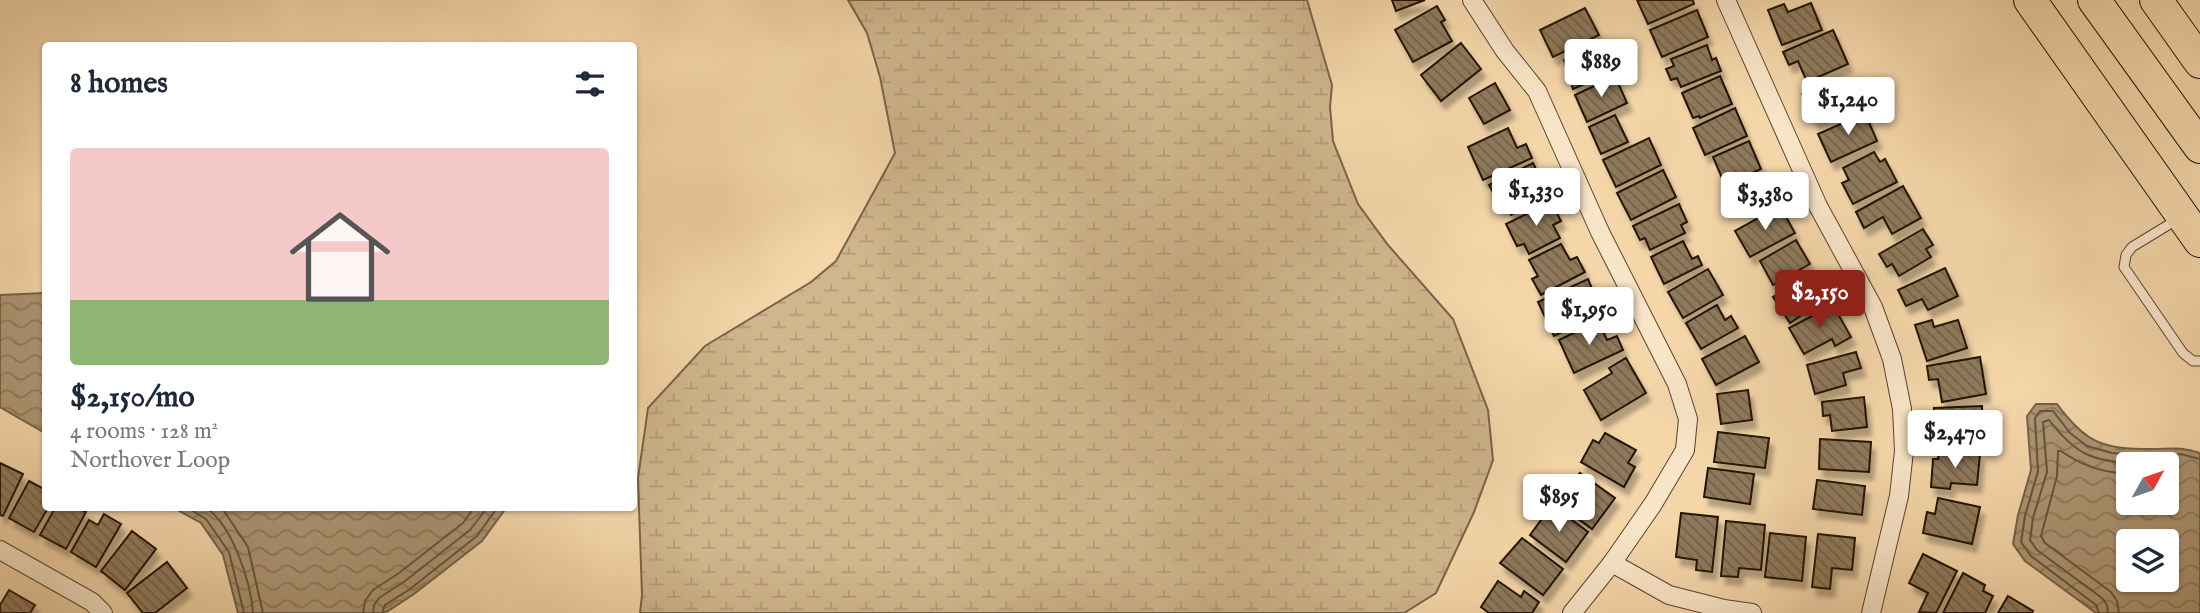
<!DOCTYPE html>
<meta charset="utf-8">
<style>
:root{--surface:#fff;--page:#f2f2f3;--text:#1f2937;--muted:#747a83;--line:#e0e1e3;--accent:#8f2418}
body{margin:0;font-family:"IM FELL English",serif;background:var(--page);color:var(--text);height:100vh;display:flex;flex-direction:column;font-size:26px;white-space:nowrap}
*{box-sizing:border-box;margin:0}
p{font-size:23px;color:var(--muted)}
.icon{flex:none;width:38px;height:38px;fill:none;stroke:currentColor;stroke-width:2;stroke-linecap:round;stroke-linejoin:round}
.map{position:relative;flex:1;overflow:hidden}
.details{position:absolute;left:42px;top:42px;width:595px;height:469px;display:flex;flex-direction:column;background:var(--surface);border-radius:7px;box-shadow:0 2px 5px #0004}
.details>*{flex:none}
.needle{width:46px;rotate:50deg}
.buttons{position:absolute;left:2116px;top:452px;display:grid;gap:14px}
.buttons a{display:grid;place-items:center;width:63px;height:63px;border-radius:7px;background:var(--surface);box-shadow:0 2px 5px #0004;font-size:35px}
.price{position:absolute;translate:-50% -60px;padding:0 16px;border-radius:7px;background:#fff;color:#222;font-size:23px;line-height:46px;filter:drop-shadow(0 2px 4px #0008)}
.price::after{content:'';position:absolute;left:50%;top:42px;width:21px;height:16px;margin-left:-10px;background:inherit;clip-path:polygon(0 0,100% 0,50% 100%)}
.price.active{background:var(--accent);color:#fff}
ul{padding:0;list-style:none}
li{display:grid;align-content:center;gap:14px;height:371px;padding:0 28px}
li+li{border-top:2px solid var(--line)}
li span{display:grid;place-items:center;height:217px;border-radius:7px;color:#555}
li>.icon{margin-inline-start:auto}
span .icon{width:126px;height:126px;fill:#fffc;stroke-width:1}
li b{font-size:30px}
h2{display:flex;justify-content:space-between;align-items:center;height:84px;padding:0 28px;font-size:30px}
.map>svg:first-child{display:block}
.wetland{fill:url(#wetland-marsh);stroke:#78644a;stroke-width:2}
.water{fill:url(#water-waves);stroke:#746147;stroke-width:2;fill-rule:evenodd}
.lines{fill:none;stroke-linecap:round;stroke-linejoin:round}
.shore{stroke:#66543c;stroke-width:2}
.building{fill:url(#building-back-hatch);stroke:#211406;stroke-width:2;filter:url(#shadow)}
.lane-casing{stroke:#56442f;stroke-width:11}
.street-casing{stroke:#56442f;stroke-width:20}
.highway-casing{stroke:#211406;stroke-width:34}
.lane{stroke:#f8e4c7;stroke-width:9}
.street{stroke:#f8e4c7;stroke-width:18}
.highway{stroke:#f4d6a9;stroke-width:32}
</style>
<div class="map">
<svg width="2200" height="613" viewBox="0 0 2200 613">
<defs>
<pattern id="wetland-marsh" width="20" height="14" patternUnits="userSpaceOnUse" patternTransform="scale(1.75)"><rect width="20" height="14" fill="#d0b58d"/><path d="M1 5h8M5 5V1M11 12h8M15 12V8" fill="none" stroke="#b29b78"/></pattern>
<pattern id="water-waves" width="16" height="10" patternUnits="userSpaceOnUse" patternTransform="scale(1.75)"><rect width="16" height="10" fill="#ac9472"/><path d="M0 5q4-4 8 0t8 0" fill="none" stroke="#8c785c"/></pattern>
<pattern id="building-back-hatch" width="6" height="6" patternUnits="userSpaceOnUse" patternTransform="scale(1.75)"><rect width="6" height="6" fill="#8f795b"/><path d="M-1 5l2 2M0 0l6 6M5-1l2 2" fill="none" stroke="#746249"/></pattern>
<filter id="shadow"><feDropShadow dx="4.5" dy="8" stdDeviation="2" flood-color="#0004"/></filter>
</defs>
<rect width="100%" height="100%" fill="#f4d6a9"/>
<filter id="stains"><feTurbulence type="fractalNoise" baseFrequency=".00286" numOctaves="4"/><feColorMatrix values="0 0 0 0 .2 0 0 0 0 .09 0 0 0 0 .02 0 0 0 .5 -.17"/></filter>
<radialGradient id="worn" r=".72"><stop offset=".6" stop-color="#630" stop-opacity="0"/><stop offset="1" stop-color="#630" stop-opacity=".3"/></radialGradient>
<polygon class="wetland" points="848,0 1307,0 1332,85 1330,107 1333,141 1358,204 1388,245 1453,319 1488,410 1493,460 1474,512 1436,593 1404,613 640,613 642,595 638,478 648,408 705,346 811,282 836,261 895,153 880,77 867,33"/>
<g class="water">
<polygon points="45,293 46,293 45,433 0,407 0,295"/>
<path d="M2036,404H2057C2086,443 2102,449 2151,449C2171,449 2180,446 2200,453V613H2096L2025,561L2013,544L2018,515L2031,470L2027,416ZM2128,464H2166V502H2128ZM2128,541H2166V579H2128Z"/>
<polygon points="174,508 506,508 482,541 414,594 388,611 382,613 238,613 223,555 201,523"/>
</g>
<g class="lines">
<g class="shore">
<polyline points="188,508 206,519 229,552 244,613"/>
<path d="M206,508C232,524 251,583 253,613"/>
<polyline points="222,508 248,547 263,613"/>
<polyline points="363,613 365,601 373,590 399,573 463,523 474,508"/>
<polyline points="373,613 374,605 379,598 405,581 470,530 487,508"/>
<polyline points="382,613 385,605 410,589 477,536 497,508"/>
<polyline points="2099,613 2096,605 2031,556 2021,542 2025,516 2038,471 2035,418 2040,411 2053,411 2070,433 2087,446 2112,453 2151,456 2180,454 2200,459"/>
<path d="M2108,613L2107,605L2102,598L2037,550L2030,540L2033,518L2047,472L2043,422L2049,420C2076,455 2092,461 2136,464"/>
<path d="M2119,613L2117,601L2111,592L2045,543L2041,536L2057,476L2058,451H2061C2082,466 2102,472 2128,474"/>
</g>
</g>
<g class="building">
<polygon points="1392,0 1425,0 1396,11"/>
<polygon points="1637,0 1693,0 1694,4 1648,24"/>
<polygon points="1811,3 1822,30 1782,45 1768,10 1784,4 1788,12"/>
<polygon points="1437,6 1445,20 1441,22 1452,41 1413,62 1395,30"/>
<polygon points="1585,8 1599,35 1553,57 1540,30"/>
<polygon points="1697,10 1708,37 1662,57 1650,30"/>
<polygon points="1833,30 1848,64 1807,82 1798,61 1789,65 1783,52"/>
<polygon points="1461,43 1481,69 1441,101 1421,75"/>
<polygon points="1707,45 1712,60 1716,58 1721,71 1681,87 1677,78 1671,80 1666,69 1674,66 1671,59"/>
<polygon points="1595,47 1601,62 1608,59 1613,71 1573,89 1564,60"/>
<polygon points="1615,76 1627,103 1587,122 1575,95"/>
<polygon points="1720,76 1732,104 1700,118 1699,116 1693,118 1682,93"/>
<polygon points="1828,82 1841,110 1815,122 1802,94"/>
<polygon points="1495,83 1510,110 1484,124 1469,98"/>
<polygon points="1735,108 1747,136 1705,155 1693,128"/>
<polygon points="1865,113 1877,141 1831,162 1818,134"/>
<polygon points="1615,115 1628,142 1601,154 1589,127"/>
<polygon points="1508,128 1517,148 1526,144 1532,158 1483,180 1468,147"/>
<polygon points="1649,138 1661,165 1616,187 1603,160"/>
<polygon points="1749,141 1761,169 1725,185 1713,157"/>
<polygon points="1874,152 1880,162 1885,159 1897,182 1853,204 1842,183 1849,180 1843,168"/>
<polygon points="1533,163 1543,183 1536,187 1542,199 1511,215 1506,204 1501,207 1489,185"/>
<polygon points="1663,170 1676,197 1631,220 1617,193"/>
<polygon points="1764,174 1777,201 1751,213 1739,186"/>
<polygon points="1903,186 1921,218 1892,234 1883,217 1864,228 1856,212"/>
<polygon points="1551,202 1561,221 1553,225 1560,238 1529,254 1524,244 1517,246 1506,224"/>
<polygon points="1679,204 1687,222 1681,225 1685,233 1650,250 1645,238 1640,240 1633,226"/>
<polygon points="1780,206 1795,233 1750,257 1735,231"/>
<polygon points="1923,229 1933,245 1926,249 1931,257 1899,276 1892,264 1887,267 1879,254"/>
<polygon points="1796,240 1810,264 1773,285 1760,261"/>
<polygon points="1683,241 1692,259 1698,256 1702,265 1664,284 1651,257"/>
<polygon points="1561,244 1570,260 1577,257 1585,272 1541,295 1532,279 1538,276 1529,260"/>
<polygon points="1945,268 1958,296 1928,310 1922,299 1906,306 1898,290"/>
<polygon points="1708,269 1723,295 1683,318 1668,292"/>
<polygon points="1811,272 1828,297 1790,323 1773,297"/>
<polygon points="1588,279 1595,296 1576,305 1584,322 1554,336 1538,302"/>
<polygon points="1717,305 1725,320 1731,316 1738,328 1701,349 1686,323"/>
<polygon points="1833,305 1851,337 1835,346 1832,339 1804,354 1789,328"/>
<polygon points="1932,320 1934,327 1958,320 1967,348 1927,361 1915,325"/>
<polygon points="1598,321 1607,340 1617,336 1623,350 1574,373 1559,340"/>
<polygon points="1745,336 1759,362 1716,385 1702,359"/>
<polygon points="1856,352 1861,368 1843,373 1846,385 1815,394 1807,365"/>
<polygon points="1980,357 1986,394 1942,402 1938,379 1929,380 1927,366"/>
<polygon points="1626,358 1646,393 1601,420 1584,390 1612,373 1609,368"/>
<polygon points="1748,390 1752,420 1721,424 1717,394"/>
<polygon points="1864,397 1867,427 1832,431 1830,415 1823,416 1822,402"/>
<polygon points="1982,406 1983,444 1939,445 1938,423 1934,423 1934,408"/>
<polygon points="1718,432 1769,438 1765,468 1714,462"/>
<polygon points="1605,433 1636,450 1628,463 1635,467 1624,487 1581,462 1593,440 1599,443"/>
<polygon points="1820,439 1871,442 1869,472 1819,469"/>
<polygon points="1939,452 1980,454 1977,485 1951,483 1950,489 1931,487 1933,459 1938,459"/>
<polygon points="0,463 23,474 3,516 0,515"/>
<polygon points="1708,468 1754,474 1750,504 1704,497"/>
<polygon points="1580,473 1615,498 1592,529 1557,503"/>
<polygon points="1817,480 1865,486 1862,515 1813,509"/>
<polygon points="29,481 46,490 46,508 48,508 34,532 9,518"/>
<polygon points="1938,498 1980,507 1972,544 1923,533 1927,512 1935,514"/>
<polygon points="1552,505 1588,532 1566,562 1530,535"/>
<polygon points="55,508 78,508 86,512 66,549 40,535"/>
<polygon points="1681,513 1718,517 1712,572 1696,570 1697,560 1676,557"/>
<polygon points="104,514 121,524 96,567 71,552 89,520 98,525"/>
<polygon points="1726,521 1765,525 1761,570 1739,568 1738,577 1721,576"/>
<polygon points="132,531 156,549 125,590 101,571"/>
<polygon points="1770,533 1806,537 1802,581 1765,577"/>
<polygon points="1818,534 1855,538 1852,570 1832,568 1830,589 1812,587"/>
<polygon points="1522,538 1563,569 1543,595 1500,563"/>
<polygon points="1923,554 1957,571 1936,613 1919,612 1928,593 1909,583"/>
<polygon points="167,562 187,588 155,613 143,613 127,593"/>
<polygon points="1963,573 1985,585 1983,591 1993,596 1985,613 1943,613"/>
<polygon points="1498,581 1521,597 1524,591 1539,602 1532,613 1489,613 1481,607"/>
<polygon points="9,590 35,605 30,613 0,613 0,605"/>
<polygon points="2008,596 2033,611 2032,613 1998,613"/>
</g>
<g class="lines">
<g class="lane-casing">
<polyline id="lane" points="2178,219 2132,247 2126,255 2124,267 2183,353 2193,361 2200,361"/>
</g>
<g class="street-casing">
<g id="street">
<polyline points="1472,0 1505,51 1537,91 1600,232 1677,384 1688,419 1685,450 1653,504 1612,563 1572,613"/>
<polyline points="1726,0 1818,206 1873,307 1892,359 1902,409 1904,451 1899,496 1871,613"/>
<polyline points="0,550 92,602 103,613"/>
<polyline points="1612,563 1669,595 1724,609 1752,613"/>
</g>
</g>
<g class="highway-casing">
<g id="highway">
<polyline points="2030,0 2200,241"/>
<polyline points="2094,0 2200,147"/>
<polyline points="2156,0 2200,62"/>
</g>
</g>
<use href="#lane" class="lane"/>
<use href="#street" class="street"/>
<use href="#highway" class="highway"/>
</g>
<rect width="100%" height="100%" filter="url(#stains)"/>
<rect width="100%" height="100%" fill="url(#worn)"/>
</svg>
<div class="buttons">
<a><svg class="needle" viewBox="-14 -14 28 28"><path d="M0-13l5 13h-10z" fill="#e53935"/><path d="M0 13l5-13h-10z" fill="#747a83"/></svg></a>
<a><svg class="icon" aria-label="layers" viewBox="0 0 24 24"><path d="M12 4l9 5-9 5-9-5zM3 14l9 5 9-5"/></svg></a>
</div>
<b class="price" style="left:1601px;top:99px">$889</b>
<b class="price" style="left:1848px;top:137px">$1,240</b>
<b class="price" style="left:1536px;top:228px">$1,330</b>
<b class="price" style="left:1765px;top:232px">$3,380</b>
<b class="price active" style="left:1820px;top:330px">$2,150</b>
<b class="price" style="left:1589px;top:347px">$1,950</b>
<b class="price" style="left:1955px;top:470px">$2,470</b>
<b class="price" style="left:1559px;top:534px">$895</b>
<section class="details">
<h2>8 homes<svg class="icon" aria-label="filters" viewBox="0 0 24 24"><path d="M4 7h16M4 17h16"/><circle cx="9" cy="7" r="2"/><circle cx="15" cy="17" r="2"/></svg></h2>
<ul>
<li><span style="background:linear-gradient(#f6c9c9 70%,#8fb573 0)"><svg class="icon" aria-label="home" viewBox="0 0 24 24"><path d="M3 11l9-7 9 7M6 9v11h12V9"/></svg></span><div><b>$2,150/mo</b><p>4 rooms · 128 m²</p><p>Northover Loop</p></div></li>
</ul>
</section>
</div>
